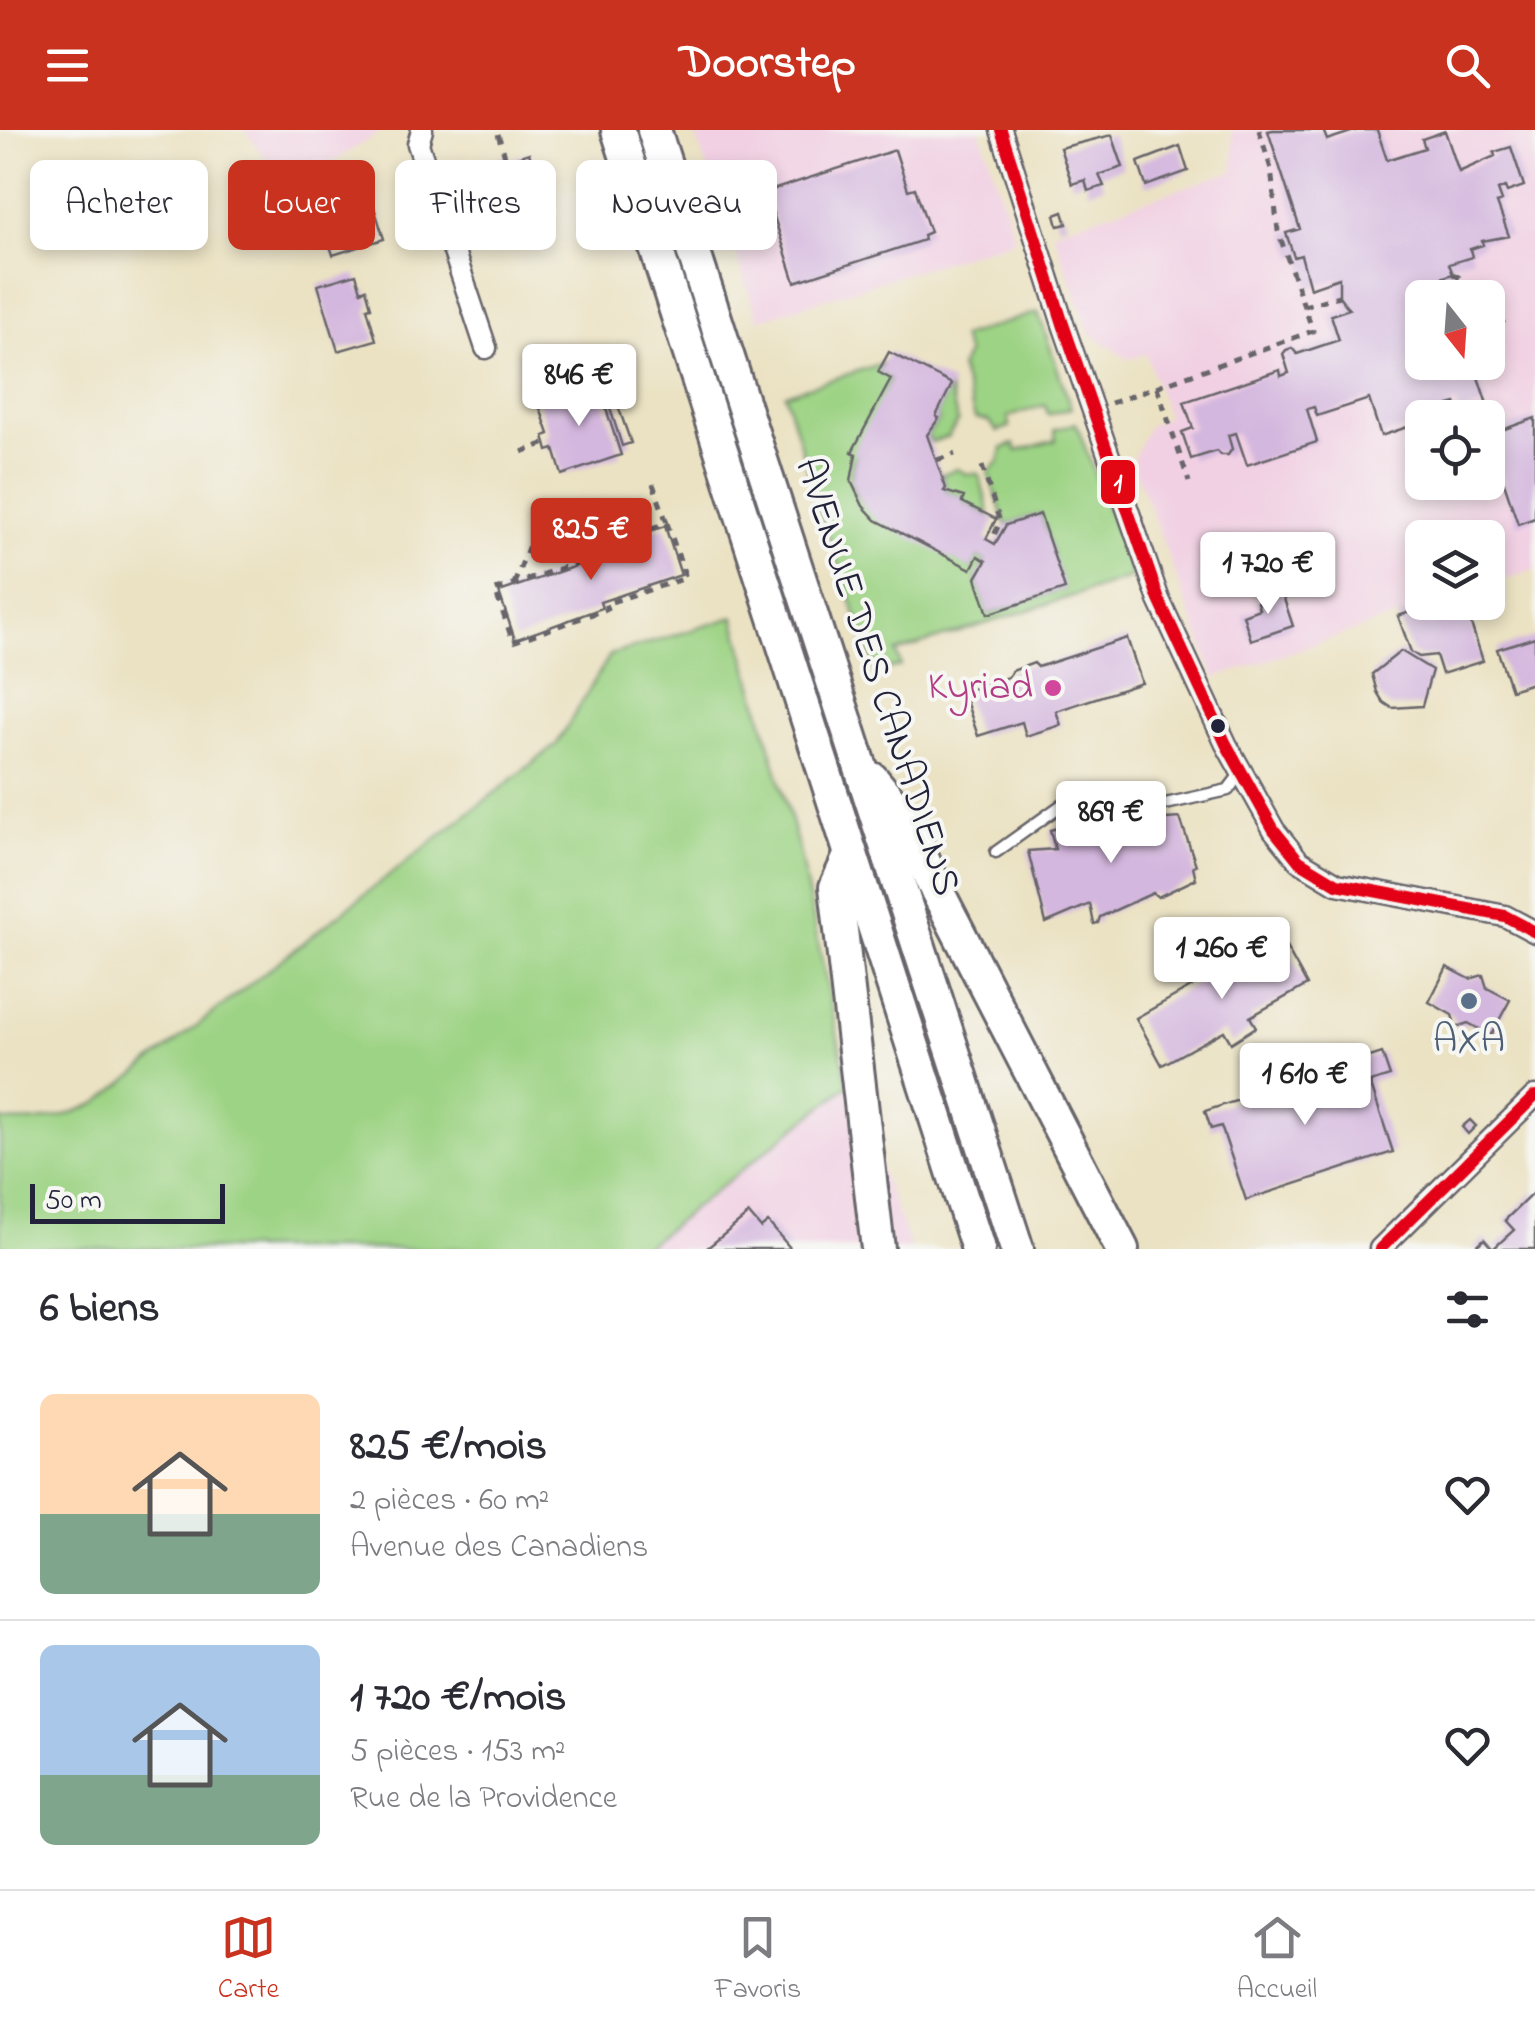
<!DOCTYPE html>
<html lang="fr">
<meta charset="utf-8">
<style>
:root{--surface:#fff;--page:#f7f7f7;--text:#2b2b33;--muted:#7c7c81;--line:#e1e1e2;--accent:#c8321e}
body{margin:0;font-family:"Indie Flower",sans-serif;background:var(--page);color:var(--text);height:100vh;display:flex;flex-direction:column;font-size:38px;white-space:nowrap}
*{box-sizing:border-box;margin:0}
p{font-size:32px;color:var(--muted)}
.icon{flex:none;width:55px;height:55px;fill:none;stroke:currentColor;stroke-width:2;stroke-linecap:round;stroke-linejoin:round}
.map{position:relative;height:1119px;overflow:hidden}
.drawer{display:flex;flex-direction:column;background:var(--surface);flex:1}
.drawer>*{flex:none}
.banner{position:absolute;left:30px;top:30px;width:1000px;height:90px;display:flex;gap:20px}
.needle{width:65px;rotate:163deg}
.tools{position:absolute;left:1405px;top:150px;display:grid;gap:20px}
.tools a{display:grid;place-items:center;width:100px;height:100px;border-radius:15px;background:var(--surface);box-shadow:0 5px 15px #0003;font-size:50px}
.scale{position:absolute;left:30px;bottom:25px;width:195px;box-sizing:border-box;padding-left:10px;border:5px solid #22223b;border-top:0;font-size:28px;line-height:35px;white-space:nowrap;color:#22223b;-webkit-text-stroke:8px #f6f6f2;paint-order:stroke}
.price{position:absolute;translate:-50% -85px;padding:0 22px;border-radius:10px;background:#fff;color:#222;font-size:32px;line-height:65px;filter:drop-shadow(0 2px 5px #0008)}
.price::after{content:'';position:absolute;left:50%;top:60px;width:30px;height:22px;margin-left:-15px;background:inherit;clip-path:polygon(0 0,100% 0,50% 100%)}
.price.active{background:var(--accent);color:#fff}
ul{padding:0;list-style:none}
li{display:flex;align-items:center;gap:30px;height:250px;padding:0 40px}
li+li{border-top:2px solid var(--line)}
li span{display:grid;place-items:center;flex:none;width:280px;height:200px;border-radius:15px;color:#555}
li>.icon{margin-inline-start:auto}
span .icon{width:120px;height:120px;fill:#fffc;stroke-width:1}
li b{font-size:42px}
h2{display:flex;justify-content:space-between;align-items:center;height:120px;padding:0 40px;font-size:42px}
.pill{padding:0 35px;border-radius:15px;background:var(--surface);box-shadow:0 5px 15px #0003;font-size:35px;line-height:90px}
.pill.active{background:var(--accent);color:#fff}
header{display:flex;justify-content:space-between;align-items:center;height:130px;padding:0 40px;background:var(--accent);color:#fff;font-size:45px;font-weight:700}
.dock{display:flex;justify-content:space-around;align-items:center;height:140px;border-top:2px solid var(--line);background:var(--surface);font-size:28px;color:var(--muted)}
.dock a{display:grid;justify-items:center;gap:5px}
.dock .active{color:var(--accent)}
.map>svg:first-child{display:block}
.built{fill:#f1d0e3;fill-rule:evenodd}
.green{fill:#9dd384;stroke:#607a60;stroke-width:2.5}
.building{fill:#d4b7de}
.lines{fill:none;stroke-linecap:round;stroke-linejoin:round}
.lane-casing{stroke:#68656b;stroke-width:15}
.street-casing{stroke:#68656b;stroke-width:25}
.primary-casing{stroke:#68656b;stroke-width:38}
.path{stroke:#68656b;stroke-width:5;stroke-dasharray:8 8;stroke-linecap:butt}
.lane{stroke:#fff;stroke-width:10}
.street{stroke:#fff;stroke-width:20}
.primary{stroke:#fff;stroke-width:32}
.bus-1-casing{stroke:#f6f6f2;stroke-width:20}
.bus-1{stroke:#e30613;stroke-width:12}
.hotel-dot{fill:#d1479c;stroke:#f6f6f2;stroke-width:4}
.bus-dot{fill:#22223b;stroke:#f6f6f2;stroke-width:4}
.service-dot{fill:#5c6f8a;stroke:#f6f6f2;stroke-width:4}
.labels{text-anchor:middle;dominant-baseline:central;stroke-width:8;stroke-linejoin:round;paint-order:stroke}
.street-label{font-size:40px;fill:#22223b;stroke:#f6f6f2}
.hotel-label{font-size:40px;fill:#b23c85;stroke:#f6f6f2;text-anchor:end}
.service-label{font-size:40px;fill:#4e5e75;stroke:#f6f6f2}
.line-badge{stroke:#f6f6f2;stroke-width:4}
.badge-label{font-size:28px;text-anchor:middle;font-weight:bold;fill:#fff}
</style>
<header><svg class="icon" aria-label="menu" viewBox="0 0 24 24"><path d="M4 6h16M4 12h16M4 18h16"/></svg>Doorstep<svg class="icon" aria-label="search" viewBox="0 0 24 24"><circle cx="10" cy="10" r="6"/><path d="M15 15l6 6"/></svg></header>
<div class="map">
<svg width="1535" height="1119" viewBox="0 0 1535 1119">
<rect width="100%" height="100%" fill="#f6f6f2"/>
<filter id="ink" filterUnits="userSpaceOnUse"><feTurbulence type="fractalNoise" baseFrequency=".01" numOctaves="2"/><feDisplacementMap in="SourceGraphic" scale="20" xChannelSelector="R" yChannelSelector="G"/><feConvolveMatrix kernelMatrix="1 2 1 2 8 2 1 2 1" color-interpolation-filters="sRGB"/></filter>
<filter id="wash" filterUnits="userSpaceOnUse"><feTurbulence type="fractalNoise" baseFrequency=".0048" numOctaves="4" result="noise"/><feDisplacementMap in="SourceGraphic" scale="40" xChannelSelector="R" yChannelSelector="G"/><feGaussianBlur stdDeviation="2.25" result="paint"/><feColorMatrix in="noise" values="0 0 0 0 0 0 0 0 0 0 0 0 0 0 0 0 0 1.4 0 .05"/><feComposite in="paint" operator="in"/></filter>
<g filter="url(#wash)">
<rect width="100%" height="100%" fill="#ebe2c3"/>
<g class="built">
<polygon points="245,0 383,0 288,60"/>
<polygon points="694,0 980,0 1015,109 758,190"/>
<path d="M1232,0H1535V439L1488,455V408H1422V472L1436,473L1215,548L1132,332L1148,296L1167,287L1146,224L1128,229L1089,202L1053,101L1234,41ZM1422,168H1488V232H1422ZM1422,288H1488V352H1422Z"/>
<polygon points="848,956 911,1119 642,1119"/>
</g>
<g class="green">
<polygon points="1038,182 1071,278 1048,285 1045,275 1008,287 1010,297 997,301 988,291 975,288 960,238 967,224 961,207"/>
<polygon points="883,233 879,242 891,249 853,332 851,351 855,364 869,381 971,438 978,426 986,431 976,448 989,484 1064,459 1040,384 1006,395 988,342 999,332 1003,318 1014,314 1017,321 1056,310 1054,300 1076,293 1133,447 896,522 901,536 876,541 823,391 785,264"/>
<polygon points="949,259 958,292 947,307 932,312 927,305 939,289 936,286"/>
<polygon points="957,339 967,344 979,344 990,386 962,372 963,367 944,361 946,358 942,344"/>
<path d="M734,487L799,720L848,956L642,1119H0V990C36,996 65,987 98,973L556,615L610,525Z"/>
</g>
<g id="blocks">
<g class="building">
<polygon points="1273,0 1323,0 1327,10 1357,0 1377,0 1387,30 1425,18 1422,9 1445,1 1459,42 1495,26 1494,22 1511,17 1524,56 1507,62 1505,57 1498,60 1502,71 1497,73 1509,106 1482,111 1483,115 1470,119 1472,127 1449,134 1453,144 1438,149 1443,158 1441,163 1422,168 1422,232 1473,232 1487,274 1460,283 1456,273 1449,275 1451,282 1422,288 1422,292 1381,306 1369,269 1317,286 1314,277 1307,279 1317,312 1247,335 1236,303 1228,305 1232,319 1228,325 1221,325 1217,321 1191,329 1182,302 1193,298 1184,272 1280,240 1281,246 1289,243 1283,224 1286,220 1292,218 1297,224 1339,210 1331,185 1349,179 1339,166 1339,148 1310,158 1301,125 1294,127 1286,103 1300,99 1268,1"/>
<polygon points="1112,5 1123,37 1099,45 1104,56 1088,61 1085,50 1072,54 1060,18"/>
<polygon points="1180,16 1188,41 1146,56 1138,32"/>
<polygon points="895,20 908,60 915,58 930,102 923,105 924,110 795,152 766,62"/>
<polygon points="529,23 536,46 540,44 548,81 544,82 547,93 541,95 545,106 532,110 528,99 522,101 507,56 488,61 484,49 479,50 476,41 500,33 498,28 505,26 508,30"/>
<polygon points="374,77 384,109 333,125 323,93"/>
<polygon points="1063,82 1067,94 1058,96 1055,85"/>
<polygon points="356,144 361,161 366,159 371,177 367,178 376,210 338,221 318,155"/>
<polygon points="889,222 952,254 936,286 939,288 927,305 946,358 944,361 964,367 962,372 996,389 986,409 995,414 1006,395 1040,384 1065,459 988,484 976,448 986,431 978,426 971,439 876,390 863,376 851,351 856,324 852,322 891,249 878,242"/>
<polygon points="598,254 621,325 562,345 554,319 548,321 544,306 549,304 538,272"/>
<polygon points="617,273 631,313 622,316 609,275"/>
<polygon points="1535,288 1535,388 1518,394 1488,305"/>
<polygon points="665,396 681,445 600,472 602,478 515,510 499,462 582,434 579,425"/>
<polygon points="1282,463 1293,496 1251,510 1243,485 1259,479 1257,472"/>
<polygon points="1440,472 1464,472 1483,531 1442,544 1436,525 1419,527 1411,522 1398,486"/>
<polygon points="1535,507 1535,552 1511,560 1497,519"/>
<polygon points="1127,508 1142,553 1056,581 1061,595 1026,606 1022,592 978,606 963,562 1008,547 1012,541 1034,533 1038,537"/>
<polygon points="1401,521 1432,540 1422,576 1392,578 1383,572 1377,562 1372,544"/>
<polygon points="1095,688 1098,700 1132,697 1138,691 1180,688 1196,735 1193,736 1196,749 1158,767 1153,763 1100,787 1098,793 1094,794 1090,774 1046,793 1028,721 1055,719 1050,700"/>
<polygon points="1281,808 1307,855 1250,887 1256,897 1231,913 1224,901 1162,935 1136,888 1198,853 1192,841 1204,835 1210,847"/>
<polygon points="1447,837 1470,849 1483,845 1487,858 1510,870 1491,905 1468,893 1456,897 1452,885 1429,872"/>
<polygon points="1382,923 1390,946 1370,952 1393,1022 1246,1070 1221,996 1211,999 1205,981"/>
<polygon points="1470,990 1476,996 1468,1004 1462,997"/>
<polygon points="1535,1061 1535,1119 1473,1119 1484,1109 1493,1119 1514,1100 1505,1090"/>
<polygon points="749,1084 761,1098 768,1092 791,1119 706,1119"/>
</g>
</g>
</g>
<g filter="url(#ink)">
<use href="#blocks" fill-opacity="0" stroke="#68656b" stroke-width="2.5"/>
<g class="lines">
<g class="lane-casing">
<polyline id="lane" points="996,722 1063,674 1085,666 1134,674 1161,675 1228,660 1241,643"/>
</g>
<g class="street-casing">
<g id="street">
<polyline points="422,0 418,14 486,218"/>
<polyline points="1001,0 1063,194 1159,470 1226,614 1274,700 1299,731 1337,754 1505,786 1535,802"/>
<polyline points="1380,1119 1535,966"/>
</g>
</g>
<g class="primary-casing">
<g id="primary">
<polyline points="618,0 978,1119"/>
<polyline points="654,0 1017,1119"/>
<polyline points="872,649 905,689 933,753 1122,1119"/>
<polyline points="850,726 836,757 878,1119"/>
</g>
</g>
<g class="path">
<polyline points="1259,0 1271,39 1278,101 1304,176"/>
<polyline points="498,4 505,26"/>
<polyline points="1453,144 1465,151 1480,168"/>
<polyline points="1488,176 1506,196"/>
<polyline points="1157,257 1189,352"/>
<polyline points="1111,273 1313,201 1304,176 1339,166"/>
<polyline points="522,322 546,313"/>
<polyline points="937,330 955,324"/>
<polyline points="982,336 1000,392 991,412"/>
<polyline points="653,354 667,393"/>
<polyline points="566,384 580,422"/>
<polygon points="667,393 686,448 605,474 607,479 513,512 495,460 579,432 576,424 580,422"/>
<polyline points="514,454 543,379"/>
</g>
<use href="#lane" class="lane"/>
<use href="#street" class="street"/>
<use href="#primary" class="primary"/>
<g class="bus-1-casing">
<g id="bus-1">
<polyline points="1001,0 1063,194 1159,470 1226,614 1274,700 1299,731 1337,754 1505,786 1535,802"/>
<polyline points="1380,1119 1535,966"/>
</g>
</g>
<use href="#bus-1" class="bus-1"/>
</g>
</g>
<circle class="hotel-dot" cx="1053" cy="558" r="10"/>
<circle class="bus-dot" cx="1218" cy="596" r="9"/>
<circle class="service-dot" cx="1469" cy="871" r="10"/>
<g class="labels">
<g class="street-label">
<text transform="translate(876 547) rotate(72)">AVENUE DES CANADIENS</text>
</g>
<g class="hotel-label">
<text x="1033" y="558">Kyriad</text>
</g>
<g class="service-label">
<text x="1469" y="911">AXA</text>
</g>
</g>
<rect class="line-badge" x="1099" y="328" width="38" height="48" rx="10" fill="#e30613"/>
<g class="badge-label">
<text x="1118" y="362">1</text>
</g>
</svg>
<div class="tools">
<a><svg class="needle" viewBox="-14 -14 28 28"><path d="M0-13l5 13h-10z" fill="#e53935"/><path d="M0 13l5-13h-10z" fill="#7c7c81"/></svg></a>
<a><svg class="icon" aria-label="locate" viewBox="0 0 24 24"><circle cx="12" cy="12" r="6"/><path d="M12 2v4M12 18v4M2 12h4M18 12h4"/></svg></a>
<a><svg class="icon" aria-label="layers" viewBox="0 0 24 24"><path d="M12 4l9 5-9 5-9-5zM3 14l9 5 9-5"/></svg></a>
</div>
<div class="scale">50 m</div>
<b class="price" style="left:579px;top:299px">846 €</b>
<b class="price active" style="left:591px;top:453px">825 €</b>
<b class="price" style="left:1268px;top:487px">1 720 €</b>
<b class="price" style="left:1111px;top:736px">869 €</b>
<b class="price" style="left:1222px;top:872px">1 260 €</b>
<b class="price" style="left:1305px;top:998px">1 610 €</b>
<div class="banner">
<a class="pill">Acheter</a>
<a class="pill active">Louer</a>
<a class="pill">Filtres</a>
<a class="pill">Nouveau</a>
</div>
</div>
<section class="drawer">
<h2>6 biens<svg class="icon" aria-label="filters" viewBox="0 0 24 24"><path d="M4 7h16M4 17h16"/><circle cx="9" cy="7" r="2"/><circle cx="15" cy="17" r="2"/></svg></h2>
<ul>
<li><span style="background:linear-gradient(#ffd9b3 60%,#7fa58c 0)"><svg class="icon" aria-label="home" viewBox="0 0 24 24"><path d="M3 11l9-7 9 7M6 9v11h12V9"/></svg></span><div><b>825 €/mois</b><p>2 pièces · 60 m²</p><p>Avenue des Canadiens</p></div><svg class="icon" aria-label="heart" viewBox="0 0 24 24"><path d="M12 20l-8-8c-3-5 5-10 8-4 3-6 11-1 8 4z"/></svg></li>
<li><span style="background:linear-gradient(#a9c7e8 65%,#7fa58c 0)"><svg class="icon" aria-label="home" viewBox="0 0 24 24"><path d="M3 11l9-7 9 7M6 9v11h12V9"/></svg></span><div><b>1 720 €/mois</b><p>5 pièces · 153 m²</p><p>Rue de la Providence</p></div><svg class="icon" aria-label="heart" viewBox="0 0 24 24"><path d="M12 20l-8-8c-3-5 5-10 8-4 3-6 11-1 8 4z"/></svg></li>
</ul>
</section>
<nav class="dock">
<a class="active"><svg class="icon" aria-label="map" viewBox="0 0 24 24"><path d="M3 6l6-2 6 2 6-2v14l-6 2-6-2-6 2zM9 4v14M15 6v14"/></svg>Carte</a>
<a><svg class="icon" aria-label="saved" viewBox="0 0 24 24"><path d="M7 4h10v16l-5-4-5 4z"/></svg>Favoris</a>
<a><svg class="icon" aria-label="home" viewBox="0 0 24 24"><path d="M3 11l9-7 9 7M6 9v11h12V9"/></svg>Accueil</a>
</nav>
